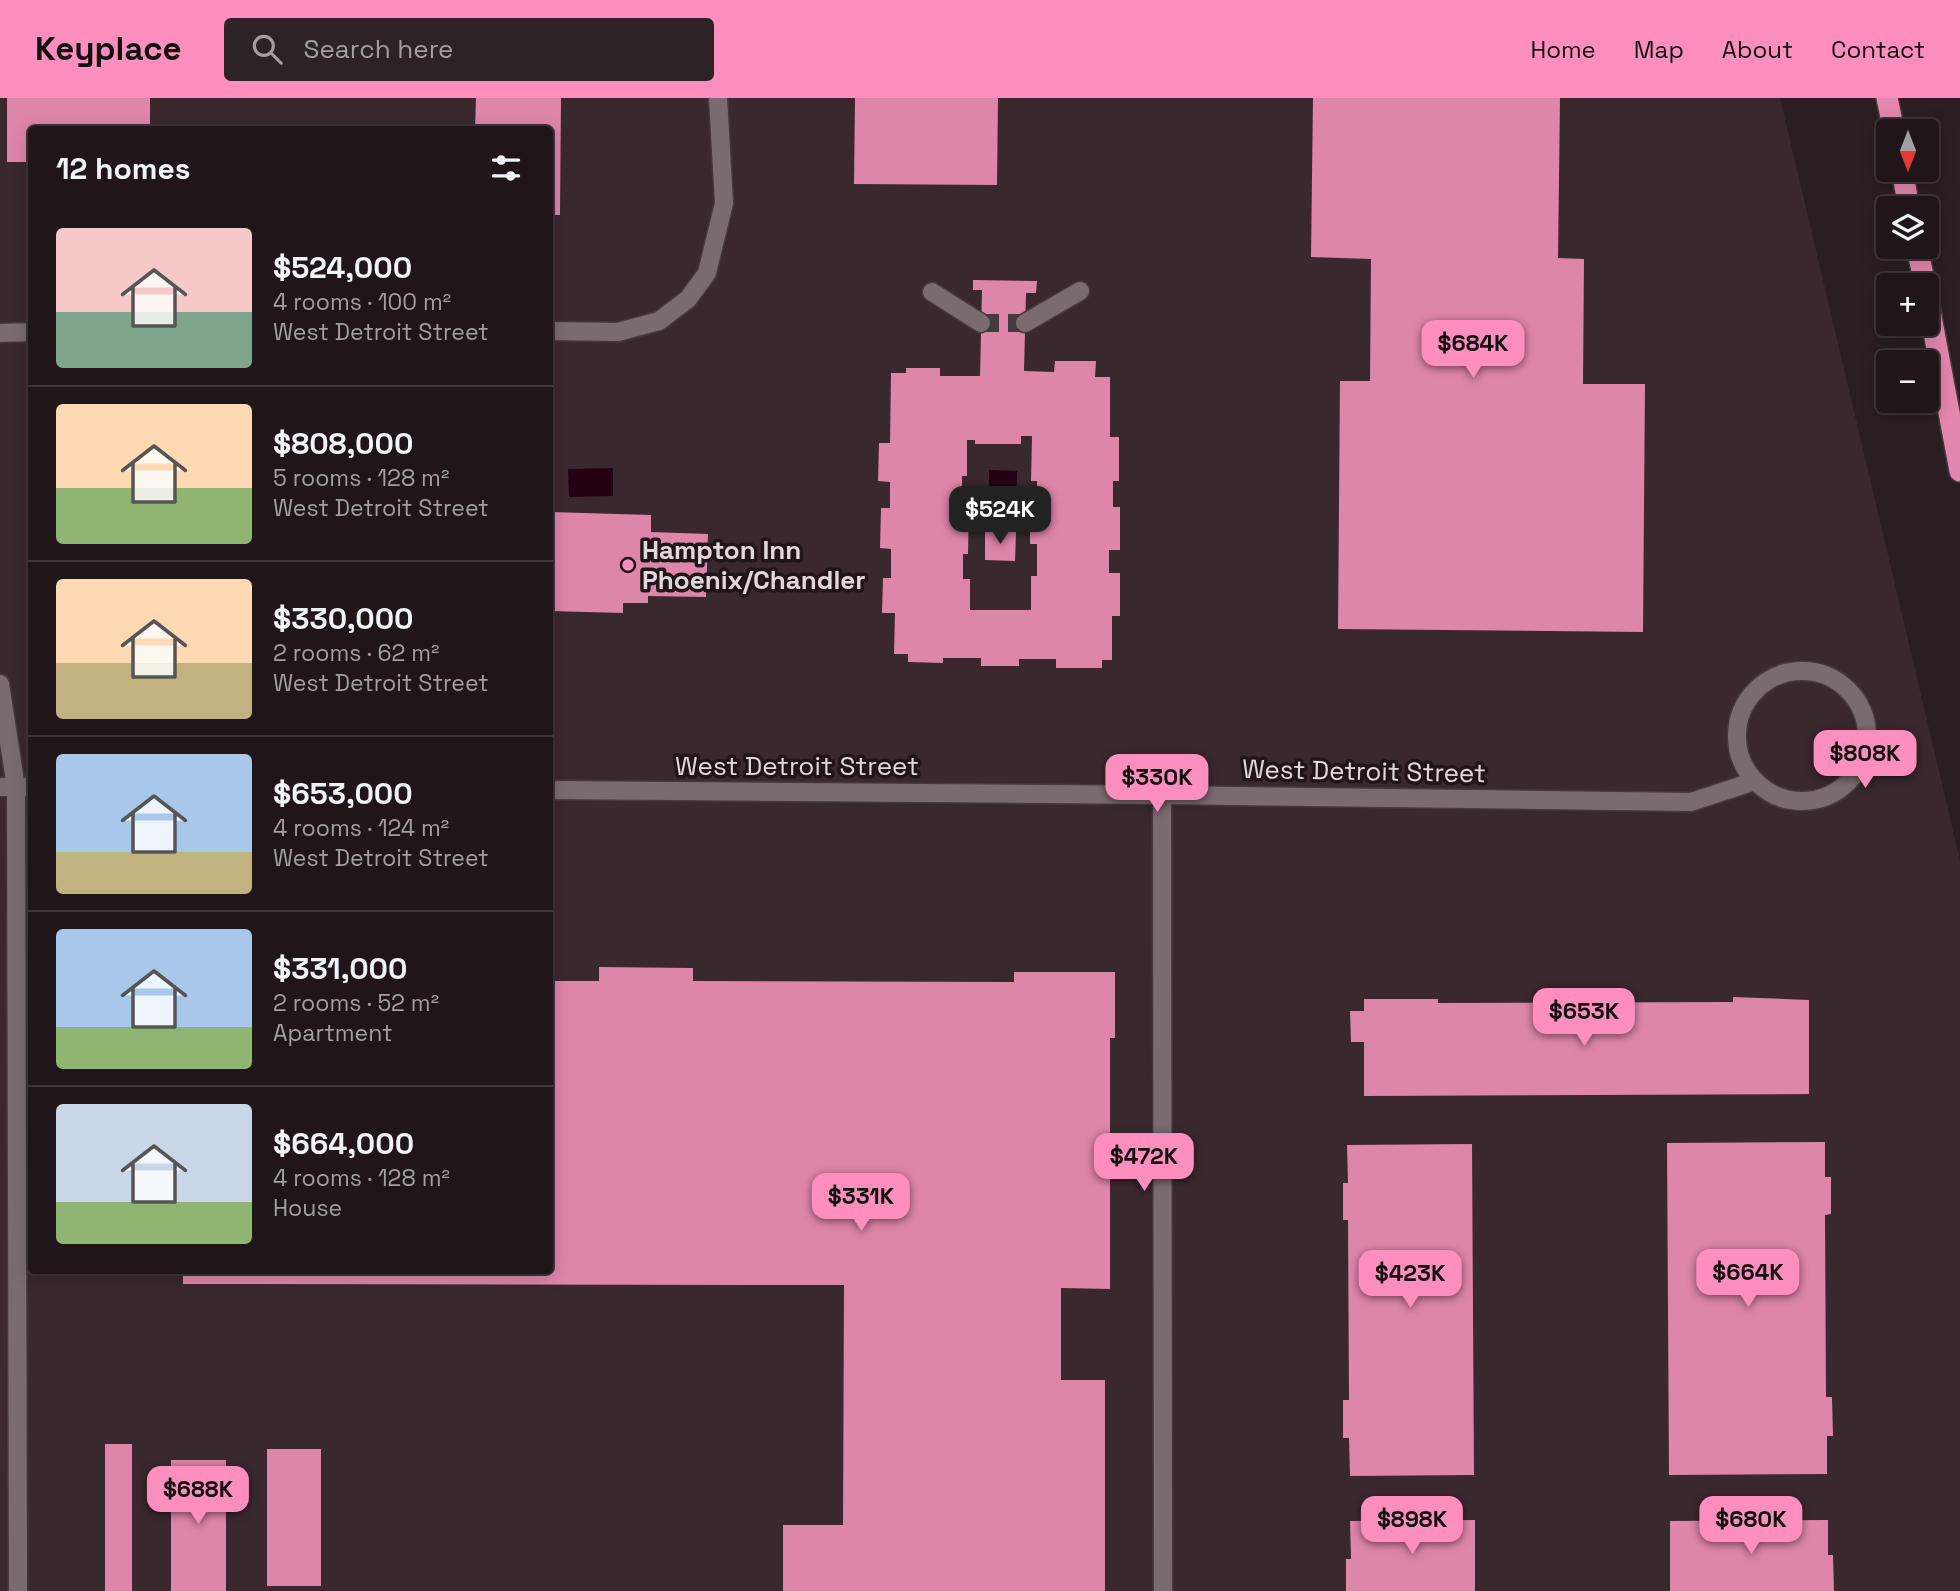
<!DOCTYPE html>
<meta charset="utf-8">
<style>
:root{--surface:#20161a;--page:#2d2327;--text:#f1f3f6;--muted:#a29fa2;--line:#3d3539;--accent:#fd8ebe}
body{margin:0;font-family:"Space Grotesk",sans-serif;background:var(--page);color:var(--text);height:100vh;display:flex;flex-direction:column;font-size:26px;white-space:nowrap}
*{box-sizing:border-box;margin:0}
p{font-size:23px;color:var(--muted)}
.icon{flex:none;width:38px;height:38px;fill:none;stroke:currentColor;stroke-width:2;stroke-linecap:round;stroke-linejoin:round}
.map{position:relative;flex:1;overflow:hidden}
.drawer{position:absolute;left:28px;top:28px;width:525px;height:1148px;display:flex;flex-direction:column;background:var(--surface);border-radius:7px;box-shadow:0 4px 18px #0003,0 0 0 2px var(--line)}
.drawer>*{flex:none}
.needle{width:46px;rotate:180deg}
.tools{position:absolute;left:1876px;top:21px;display:grid;gap:14px}
.tools a{display:grid;place-items:center;width:63px;height:63px;border-radius:7px;background:var(--surface);box-shadow:0 4px 18px #0003,0 0 0 2px var(--line);font-size:35px}
.price{position:absolute;translate:-50% -60px;padding:0 16px;border-radius:14px;background:var(--accent);color:#111;font-size:23px;line-height:46px;filter:drop-shadow(0 2px 4px #0008)}
.price::after{content:'';position:absolute;left:50%;top:42px;width:21px;height:16px;margin-left:-10px;background:inherit;clip-path:polygon(0 0,100% 0,50% 100%)}
.price.on{background:#222;color:#fff}
ul{padding:0;list-style:none}
li{display:flex;align-items:center;gap:21px;height:175px;padding:0 28px}
li+li{border-top:2px solid var(--line)}
li span{display:grid;place-items:center;flex:none;width:196px;height:140px;border-radius:7px;color:#555}
li>.icon{margin-inline-start:auto}
span .icon{width:84px;height:84px;fill:#fffc;stroke-width:1}
li b{font-size:30px}
h2{display:flex;justify-content:space-between;align-items:center;height:84px;padding:0 28px;font-size:30px}
header{display:flex;align-items:center;gap:42px;box-sizing:border-box;height:98px;padding:0 35px;background:var(--accent);color:#111}
header strong{font-size:33px}
nav{display:flex;gap:38px;margin-inline-start:auto;font-size:24px}
.search{width:490px;height:63px;background:var(--page);display:flex;align-items:center;gap:18px;box-sizing:border-box;padding:0 24px;border-radius:7px;color:var(--muted);font-size:26px}
.map>svg:first-child{display:block}
.built{fill:#3a282f;fill-rule:evenodd}
.water{fill:#260113}
.building{fill:#de85aa;fill-rule:evenodd}
.lines{fill:none;stroke-linecap:round;stroke-linejoin:round}
.minor-tunnel{stroke:#453a3f;stroke-width:18;stroke-dasharray:18 9;stroke-linecap:butt}
.minor-casing{stroke:#443a3e;stroke-width:21}
.highway-casing{stroke:#443a3e;stroke-width:24}
.minor{stroke:#7a6b71;stroke-width:18}
.highway{stroke:#e487ae;stroke-width:21}
.poi-dot{fill:#fd8ebe;stroke:#211519;stroke-width:2.5}
.labels{text-anchor:middle;dominant-baseline:central;stroke-width:7;stroke-linejoin:round;paint-order:stroke}
.poi-label{font-size:26px;font-weight:bold;fill:#e1d8db;stroke:#211519;text-anchor:start}
.street-label{font-size:26px;fill:#e1d8db;stroke:#211519}
</style>
<header>
<strong>Keyplace</strong>
<div class="search"><svg class="icon" aria-label="search" viewBox="0 0 24 24"><circle cx="10" cy="10" r="6"/><path d="M15 15l6 6"/></svg>Search here</div>
<nav><a>Home</a><a>Map</a><a>About</a><a>Contact</a></nav>
</header>
<div class="map">
<svg width="1960" height="1493" viewBox="0 0 1960 1493">
<rect width="100%" height="100%" fill="#2a1e23"/>
<path class="built" d="M0,0H1780L1960,762V1493H0ZM32,32H550V1172H32Z"/>
<g class="water">
<polygon points="613,370 613,398 569,399 568,371"/>
<polygon points="989,372 1017,373 1016,424 1003,424 1002,414 989,413"/>
</g>
<g class="building">
<polygon points="7,0 150,0 150,32 32,32 32,64 7,64"/>
<polygon points="476,0 561,0 560,117 550,117 550,32 475,32"/>
<polygon points="855,0 998,0 997,87 854,86"/>
<polygon points="1313,0 1560,0 1558,160 1584,161 1583,286 1645,286 1643,534 1338,531 1340,283 1370,283 1371,161 1311,159"/>
<path d="M973,182L1037,183L1036,195H1026L1024,273L1054,274L1055,263H1096L1095,279H1110V339H1119V383H1113V409H1120V452H1109V475H1120V518H1112V562H1102V570H1056V561H1019V568H981V560H943V565L908,564V556H894L895,515H882L883,480H891V451L880,450L881,410H890V384L878,383L879,345H890L891,275H906V270H940V278H980L982,192H973ZM1021,338H1032L1031,383H1037V409H1030V446H1037V478H1031V512H970V481H963V456H968L969,405H962V378H967V342H975V346H1021Z"/>
<polygon points="550,414 651,417 651,434 708,436 706,499 648,498 648,505 623,505 623,515 550,513"/>
<polygon points="985,433 1016,434 1015,463 985,462"/>
<polygon points="599,869 693,870 693,883 1014,884 1014,874 1115,874 1115,940 1110,940 1110,1191 1061,1190 1061,1282 1105,1282 1105,1493 783,1493 783,1427 843,1427 844,1187 183,1186 183,1172 550,1172 550,883 599,883"/>
<polygon points="1733,899 1809,902 1809,996 1364,998 1364,944 1351,944 1350,913 1364,913 1364,901 1438,901 1438,905 1733,904"/>
<polygon points="1825,1044 1825,1079 1831,1079 1831,1116 1825,1117 1826,1299 1832,1299 1833,1338 1827,1338 1827,1376 1669,1377 1667,1045"/>
<polygon points="1472,1046 1474,1377 1350,1378 1349,1340 1343,1340 1343,1302 1349,1302 1348,1122 1343,1122 1343,1085 1348,1085 1347,1047"/>
<rect x="105" y="1346" width="27" height="147"/>
<rect x="267" y="1351" width="54" height="137"/>
<rect x="171" y="1362" width="55" height="131"/>
<polygon points="1475,1422 1475,1493 1346,1493 1346,1461 1351,1461 1350,1423"/>
<polygon points="1828,1422 1828,1457 1833,1457 1834,1493 1670,1493 1670,1423"/>
</g>
<g class="lines">
<polyline class="minor-tunnel" points="981,225 1025,225"/>
<g class="minor-casing">
<g id="minor">
<polyline points="932,194 981,225"/>
<polyline points="1025,225 1080,193"/>
<polyline points="550,233 618,234 659,223 688,201 707,175 724,105 718,0"/>
<polyline points="0,235 32,234"/>
<circle cx="1802" cy="638" r="65"/>
<polyline points="0,586 16,689 18,1493"/>
<polyline points="0,689 32,689"/>
<polyline points="550,692 1162,697 1691,704 1755,683"/>
<polyline points="1162,697 1163,1493"/>
</g>
</g>
<g class="highway-casing">
<g id="highway">
<polyline points="1887,0 1894,33"/>
<polyline points="1902,72 1909,110"/>
<polyline points="1917,149 1925,187"/>
<polyline points="1927,197 1960,373"/>
</g>
</g>
<use href="#minor" class="minor"/>
<use href="#highway" class="highway"/>
</g>
<circle class="poi-dot" cx="628" cy="467" r="7"/>
<g class="labels">
<g class="poi-label">
<text x="642" y="452">Hampton Inn<tspan x="642" dy="30">Phoenix/Chandler</tspan></text>
</g>
<g class="street-label">
<text x="797" y="668">West Detroit Street</text>
<text transform="translate(1364 673) rotate(1)">West Detroit Street</text>
</g>
</g>
</svg>
<div class="tools">
<a><svg class="needle" viewBox="-14 -14 28 28"><path d="M0-13l5 13h-10z" fill="#e53935"/><path d="M0 13l5-13h-10z" fill="#a29fa2"/></svg></a>
<a><svg class="icon" aria-label="layers" viewBox="0 0 24 24"><path d="M12 4l9 5-9 5-9-5zM3 14l9 5 9-5"/></svg></a>
<a>+</a>
<a>−</a>
</div>
<b class="price" style="left:1473px;top:282px">$684K</b>
<b class="price on" style="left:1000px;top:448px">$524K</b>
<b class="price" style="left:1865px;top:692px">$808K</b>
<b class="price" style="left:1157px;top:716px">$330K</b>
<b class="price" style="left:1584px;top:950px">$653K</b>
<b class="price" style="left:1144px;top:1095px">$472K</b>
<b class="price" style="left:861px;top:1135px">$331K</b>
<b class="price" style="left:1748px;top:1211px">$664K</b>
<b class="price" style="left:1410px;top:1212px">$423K</b>
<b class="price" style="left:198px;top:1428px">$688K</b>
<b class="price" style="left:1412px;top:1458px">$898K</b>
<b class="price" style="left:1751px;top:1458px">$680K</b>
<section class="drawer">
<h2>12 homes<svg class="icon" aria-label="filters" viewBox="0 0 24 24"><path d="M4 7h16M4 17h16"/><circle cx="9" cy="7" r="2"/><circle cx="15" cy="17" r="2"/></svg></h2>
<ul>
<li><span style="background:linear-gradient(#f6c9c9 60%,#7fa58c 0)"><svg class="icon" aria-label="home" viewBox="0 0 24 24"><path d="M3 11l9-7 9 7M6 9v11h12V9"/></svg></span><div><b>$524,000</b><p>4 rooms · 100 m²</p><p>West Detroit Street</p></div></li>
<li><span style="background:linear-gradient(#ffd9b3 60%,#8fb573 0)"><svg class="icon" aria-label="home" viewBox="0 0 24 24"><path d="M3 11l9-7 9 7M6 9v11h12V9"/></svg></span><div><b>$808,000</b><p>5 rooms · 128 m²</p><p>West Detroit Street</p></div></li>
<li><span style="background:linear-gradient(#ffd9b3 60%,#c2b280 0)"><svg class="icon" aria-label="home" viewBox="0 0 24 24"><path d="M3 11l9-7 9 7M6 9v11h12V9"/></svg></span><div><b>$330,000</b><p>2 rooms · 62 m²</p><p>West Detroit Street</p></div></li>
<li><span style="background:linear-gradient(#a9c7e8 70%,#c2b280 0)"><svg class="icon" aria-label="home" viewBox="0 0 24 24"><path d="M3 11l9-7 9 7M6 9v11h12V9"/></svg></span><div><b>$653,000</b><p>4 rooms · 124 m²</p><p>West Detroit Street</p></div></li>
<li><span style="background:linear-gradient(#a9c7e8 70%,#8fb573 0)"><svg class="icon" aria-label="home" viewBox="0 0 24 24"><path d="M3 11l9-7 9 7M6 9v11h12V9"/></svg></span><div><b>$331,000</b><p>2 rooms · 52 m²</p><p>Apartment</p></div></li>
<li><span style="background:linear-gradient(#c9d6e8 70%,#8fb573 0)"><svg class="icon" aria-label="home" viewBox="0 0 24 24"><path d="M3 11l9-7 9 7M6 9v11h12V9"/></svg></span><div><b>$664,000</b><p>4 rooms · 128 m²</p><p>House</p></div></li>
</ul>
</section>
</div>
